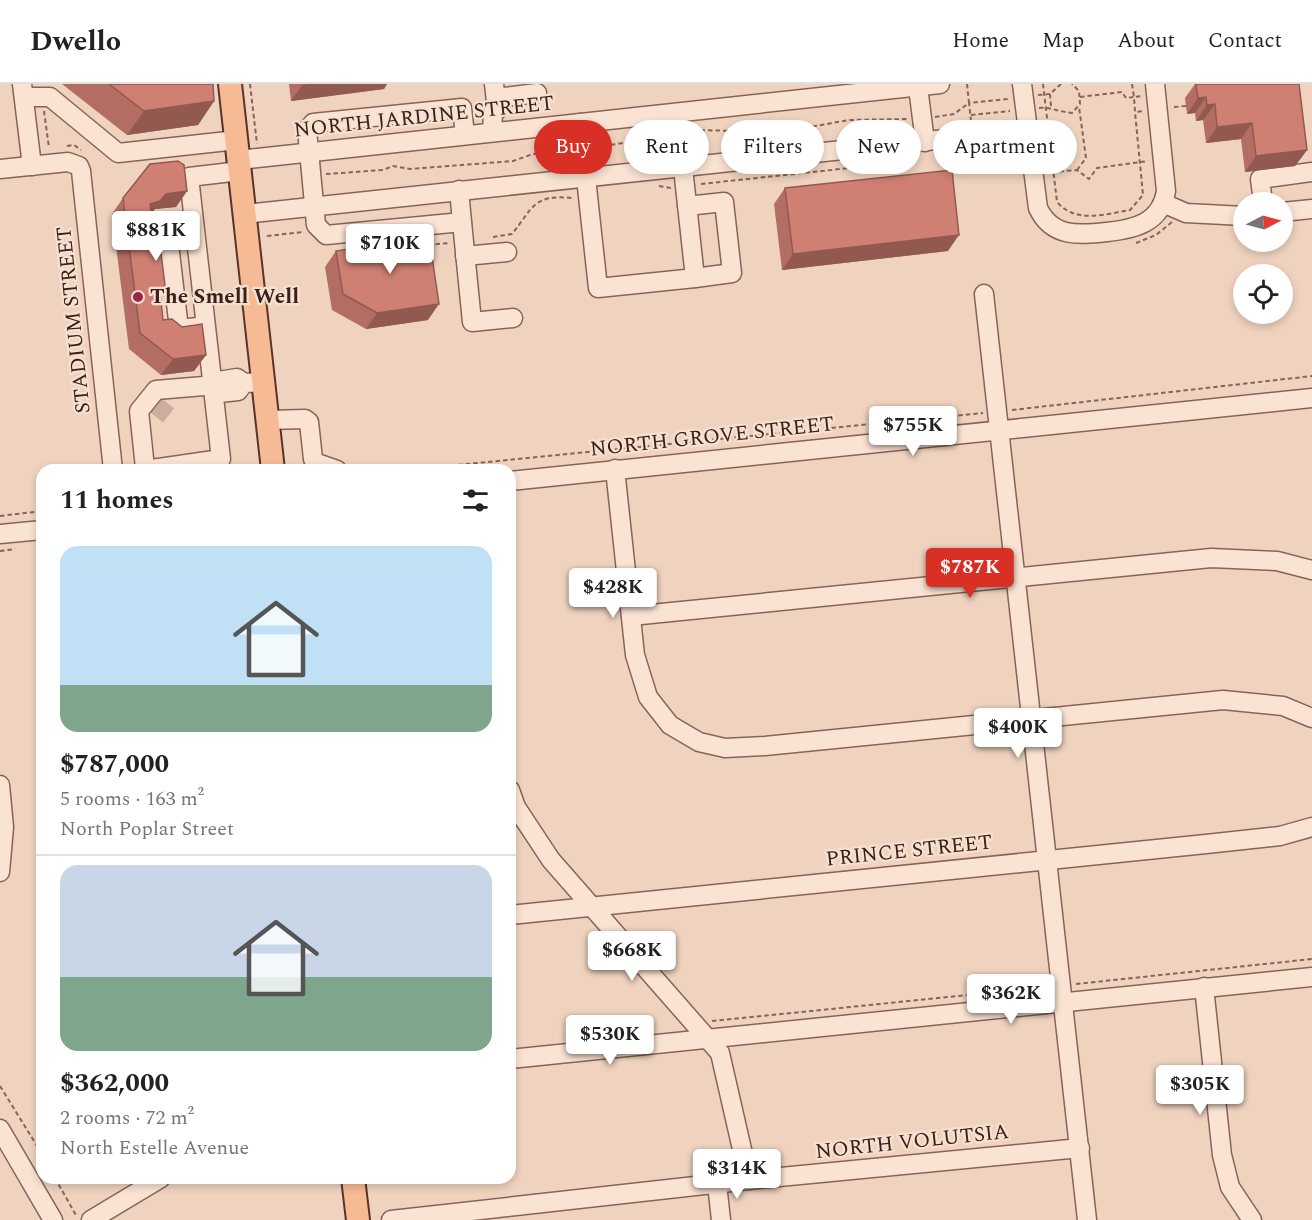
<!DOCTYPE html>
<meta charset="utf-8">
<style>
:root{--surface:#fff;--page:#f2f2f2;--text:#222;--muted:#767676;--line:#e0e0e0;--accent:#d93025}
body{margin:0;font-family:Spectral,serif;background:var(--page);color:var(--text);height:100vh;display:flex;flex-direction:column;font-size:22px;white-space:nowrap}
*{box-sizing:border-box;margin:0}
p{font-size:20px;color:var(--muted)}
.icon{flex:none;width:33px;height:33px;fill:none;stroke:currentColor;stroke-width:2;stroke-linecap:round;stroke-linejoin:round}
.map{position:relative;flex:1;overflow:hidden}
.drawer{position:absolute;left:36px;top:380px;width:480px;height:720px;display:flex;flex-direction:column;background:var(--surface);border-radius:18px;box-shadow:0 3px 9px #0003}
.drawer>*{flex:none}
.guide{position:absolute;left:534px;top:36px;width:570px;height:54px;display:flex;gap:12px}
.needle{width:39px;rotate:84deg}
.buttons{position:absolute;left:1233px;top:108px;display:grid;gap:12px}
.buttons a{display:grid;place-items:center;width:60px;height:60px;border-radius:50%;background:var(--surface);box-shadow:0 3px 9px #0003;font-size:30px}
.price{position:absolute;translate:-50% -51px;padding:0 14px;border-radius:6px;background:#fff;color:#222;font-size:20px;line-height:39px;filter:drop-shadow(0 2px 3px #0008)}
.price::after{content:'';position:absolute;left:50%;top:36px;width:18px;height:14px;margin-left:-9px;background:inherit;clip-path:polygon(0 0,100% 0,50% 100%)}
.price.on{background:var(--accent);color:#fff}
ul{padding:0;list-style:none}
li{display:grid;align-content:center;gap:12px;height:318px;padding:0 24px}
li+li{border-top:2px solid var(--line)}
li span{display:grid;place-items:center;height:186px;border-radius:18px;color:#555}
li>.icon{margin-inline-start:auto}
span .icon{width:108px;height:108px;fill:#fffc;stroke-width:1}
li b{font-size:26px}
h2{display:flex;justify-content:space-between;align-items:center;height:72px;padding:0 24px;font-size:26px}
.chip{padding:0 21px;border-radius:27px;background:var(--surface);box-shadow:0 3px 9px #0003;font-size:21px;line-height:54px}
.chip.on{background:var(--accent);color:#fff}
header{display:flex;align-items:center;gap:36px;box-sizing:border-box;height:84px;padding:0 30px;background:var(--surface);border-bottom:2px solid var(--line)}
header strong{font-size:28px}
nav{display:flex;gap:33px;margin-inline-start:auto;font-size:21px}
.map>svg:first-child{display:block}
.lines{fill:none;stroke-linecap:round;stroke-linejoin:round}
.minor-tunnel{stroke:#cbaf9e;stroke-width:18;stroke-dasharray:18 9;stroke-linecap:butt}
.minor-casing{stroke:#896357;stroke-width:21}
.major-casing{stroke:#57332b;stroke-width:26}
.path{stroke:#896357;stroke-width:2;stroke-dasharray:4.5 3;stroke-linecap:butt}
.minor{stroke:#fae3d3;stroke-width:18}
.major{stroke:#f6bb94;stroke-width:22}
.wall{fill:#b36d63}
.shaded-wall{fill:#925950}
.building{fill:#d07f73;stroke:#925950;stroke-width:1.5}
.poi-dot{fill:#9b2447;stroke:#f7e0cf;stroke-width:2}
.labels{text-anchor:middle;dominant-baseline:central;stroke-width:4.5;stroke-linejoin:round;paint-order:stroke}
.street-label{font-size:21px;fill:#38211c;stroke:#f7e0cf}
.poi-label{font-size:21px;font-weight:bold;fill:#38211c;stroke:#f7e0cf;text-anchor:start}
</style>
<header>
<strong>Dwello</strong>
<nav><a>Home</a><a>Map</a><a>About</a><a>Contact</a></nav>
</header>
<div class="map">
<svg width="1312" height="1136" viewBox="0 0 1312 1136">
<rect width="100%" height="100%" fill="#f0d3bf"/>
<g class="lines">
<polyline class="minor-tunnel" points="156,333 170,315"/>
<g class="minor-casing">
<g id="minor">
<polyline points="22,0 32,82"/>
<path d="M1022,0L1038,124C1052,154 1079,151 1107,148C1135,145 1161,139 1166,107L1155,0"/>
<polyline points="918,3 925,58"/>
<polyline points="24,13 50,13 118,69 237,56"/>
<polyline points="496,14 537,9"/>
<polyline points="580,39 598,204 695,194 677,29"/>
<polyline points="492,48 493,29 497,26 494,0"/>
<polyline points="239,76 940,0"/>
<polyline points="0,85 68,78 79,82 81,87 113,386"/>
<polyline points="459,106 462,138 326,151 316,141 307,46 313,39 462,24 465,51"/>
<polyline points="1263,118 1260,95 1312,88"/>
<polyline points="1163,119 1186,129 1244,132"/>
<polyline points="687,122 724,118 732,189 695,194"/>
<polyline points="1282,128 1312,125"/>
<polyline points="245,130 973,52 995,52 1029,67"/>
<polyline points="462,138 472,238 513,234"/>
<polyline points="194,141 167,143 179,245 198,243"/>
<polyline points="465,172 507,168"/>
<polyline points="984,210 1087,1136"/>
<polyline points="244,299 238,307 219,309 216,301 218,297 237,294 244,299 263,298"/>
<polyline points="268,336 305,335 309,338 313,375 317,379 337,386"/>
<polyline points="145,384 139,327 156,306 216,301"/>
<polyline points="615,385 635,571 648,613 670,641 699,658 725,664 765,662 1223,616 1283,622 1312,634"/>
<polyline points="145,386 221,375 189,93 240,87"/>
<polyline points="510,397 1312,314"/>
<polyline points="0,450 42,446"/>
<polyline points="631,532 1211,474 1277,477 1312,486"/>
<polyline points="0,701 4,743 0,788"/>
<polyline points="510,706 516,723 551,776 720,969 749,1096"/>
<polyline points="510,831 1206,760 1280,752 1312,743"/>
<polyline points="1204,903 1222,1071 1230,1103 1252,1136"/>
<polyline points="510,975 1312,893"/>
<polyline points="0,1045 53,1136"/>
<polyline points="717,1100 721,1136"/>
<polyline points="91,1136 161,1094"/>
<polyline points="391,1136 749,1096 1080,1064"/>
</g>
</g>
<g class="major-casing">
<g id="major">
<polyline points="230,0 273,386"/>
<polyline points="353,1094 358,1136"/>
</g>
</g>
<g class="path">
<polyline points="250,0 257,60"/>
<path d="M1043,0L1057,118C1076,140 1105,130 1130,126L1143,111L1135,28"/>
<polyline points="1132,0 1134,13 1142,12"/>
<polyline points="1050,10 1051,22"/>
<polyline points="1038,11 1050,10 1061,0"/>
<polyline points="1080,13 1122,8 1126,14 1134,13 1135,28 1144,27"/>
<polyline points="1174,23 1186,22"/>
<path d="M1039,24C1051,23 1060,28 1072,29L1080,20L1079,7L1072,0"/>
<polyline points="44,27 49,64"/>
<polyline points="971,31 1010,27"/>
<polyline points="935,33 954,30 969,19 967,0"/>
<polyline points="971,37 969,19 1008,15"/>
<polyline points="693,46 782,48 849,36 908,35"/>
<polyline points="67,62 74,61 81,66"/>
<polyline points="596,63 664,53"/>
<polyline points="1077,86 1086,74 1079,23"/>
<polyline points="1052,88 1077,86 1089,95 1097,84 1148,77"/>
<polyline points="326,90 383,86 393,82 410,85 513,77 533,70 569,66"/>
<polyline points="701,100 915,77 917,74"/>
<polyline points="659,102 671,104"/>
<polyline points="267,152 303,148"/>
<path d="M493,153L512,150C533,124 533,110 572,114"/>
<polyline points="1136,159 1156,151 1172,138"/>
<polyline points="428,161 449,159"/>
<polyline points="1012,326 1312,292"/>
<polyline points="406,386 983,329"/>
<polyline points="0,432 42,427"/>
<polyline points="0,467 15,465"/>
<polyline points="1076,900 1312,875"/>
<polyline points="712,937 1047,903"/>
<polyline points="0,1002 42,1070"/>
<polyline points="55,1094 77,1133"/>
</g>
<use href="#minor" class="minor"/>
<use href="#major" class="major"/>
</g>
<g class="wall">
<polygon points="62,0 213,0 214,17 198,41 127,51"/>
<polygon points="289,0 387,0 384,5 291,17"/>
<polygon points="1195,0 1299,0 1307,66 1295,82 1245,88 1241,55 1206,59 1203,36 1196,37 1195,29 1187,30 1185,14"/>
<polygon points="785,104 948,167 782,186 774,120"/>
<polygon points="187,107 176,123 155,125 151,130 160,209 163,236 206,271 194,287 161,291 129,265 112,130 123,114"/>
<polygon points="336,167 428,236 366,245 332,226 325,183"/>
</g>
<g class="shaded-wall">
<polygon points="309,0 387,0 384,5 291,17 302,1"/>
<polygon points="1206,13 1195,29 1187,30 1198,14"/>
<polygon points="214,17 198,41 127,51 144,27"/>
<polygon points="1215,20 1203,36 1196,37 1207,21"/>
<polygon points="1252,39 1241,55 1206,59 1217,43"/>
<polygon points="1307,66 1295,82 1245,88 1256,72"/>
<polygon points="187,107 176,123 155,125 149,132 150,120 166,110"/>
<polygon points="959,151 948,167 782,186 793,170"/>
<polygon points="439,220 428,236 366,245 377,229"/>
<polygon points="206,271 194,287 161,291 173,275"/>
</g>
<g class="building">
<polygon points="109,0 213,0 214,17 144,27"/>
<polygon points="1196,0 1299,0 1307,66 1256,72 1252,39 1217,43 1215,20 1207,21 1206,13 1198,14"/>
<polygon points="178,77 184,81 187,107 166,110 160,117 150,120 154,149 159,154 165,201 160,208 163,236 172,235 182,243 202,240 206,271 173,275 140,249 123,114 150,80"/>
<polygon points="952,86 959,151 793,170 785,104"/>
<polygon points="429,152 439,220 377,229 343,210 336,167"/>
</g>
<circle class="poi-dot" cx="138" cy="213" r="6"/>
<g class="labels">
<g class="street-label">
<text transform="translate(424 33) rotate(-6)">NORTH JARDINE STREET</text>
<text transform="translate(74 236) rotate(-96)">STADIUM STREET</text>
<text transform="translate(712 353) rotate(-6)">NORTH GROVE STREET</text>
<text transform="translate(909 767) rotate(-6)">PRINCE STREET</text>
<text transform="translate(912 1058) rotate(-6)">NORTH VOLUTSIA</text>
</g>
<g class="poi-label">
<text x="150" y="213">The Smell Well</text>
</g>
</g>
</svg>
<div class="buttons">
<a><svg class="needle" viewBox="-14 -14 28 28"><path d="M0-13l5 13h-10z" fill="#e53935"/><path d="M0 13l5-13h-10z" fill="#767676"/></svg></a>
<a><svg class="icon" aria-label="locate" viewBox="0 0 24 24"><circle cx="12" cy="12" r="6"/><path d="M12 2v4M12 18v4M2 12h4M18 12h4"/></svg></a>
</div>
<b class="price" style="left:156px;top:178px">$881K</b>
<b class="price" style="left:390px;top:191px">$710K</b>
<b class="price" style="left:913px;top:373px">$755K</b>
<b class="price on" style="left:970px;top:515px">$787K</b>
<b class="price" style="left:613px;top:535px">$428K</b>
<b class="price" style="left:1018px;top:675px">$400K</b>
<b class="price" style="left:632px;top:898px">$668K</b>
<b class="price" style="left:1011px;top:941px">$362K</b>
<b class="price" style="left:610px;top:982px">$530K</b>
<b class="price" style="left:1200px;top:1032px">$305K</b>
<b class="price" style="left:737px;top:1116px">$314K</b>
<div class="guide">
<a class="chip on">Buy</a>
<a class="chip">Rent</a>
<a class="chip">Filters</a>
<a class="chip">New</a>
<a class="chip">Apartment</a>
</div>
<section class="drawer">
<h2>11 homes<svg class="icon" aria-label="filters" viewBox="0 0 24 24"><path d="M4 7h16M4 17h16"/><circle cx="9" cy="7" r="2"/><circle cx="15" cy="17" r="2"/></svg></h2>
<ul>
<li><span style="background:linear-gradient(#bfe0f5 75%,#7fa58c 0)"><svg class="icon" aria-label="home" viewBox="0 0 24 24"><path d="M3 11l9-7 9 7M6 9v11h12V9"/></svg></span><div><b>$787,000</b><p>5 rooms · 163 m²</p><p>North Poplar Street</p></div></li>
<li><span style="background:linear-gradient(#c9d6e8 60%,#7fa58c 0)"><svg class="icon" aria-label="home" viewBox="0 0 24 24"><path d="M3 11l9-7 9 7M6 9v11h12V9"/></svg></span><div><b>$362,000</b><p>2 rooms · 72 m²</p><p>North Estelle Avenue</p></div></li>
</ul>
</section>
</div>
